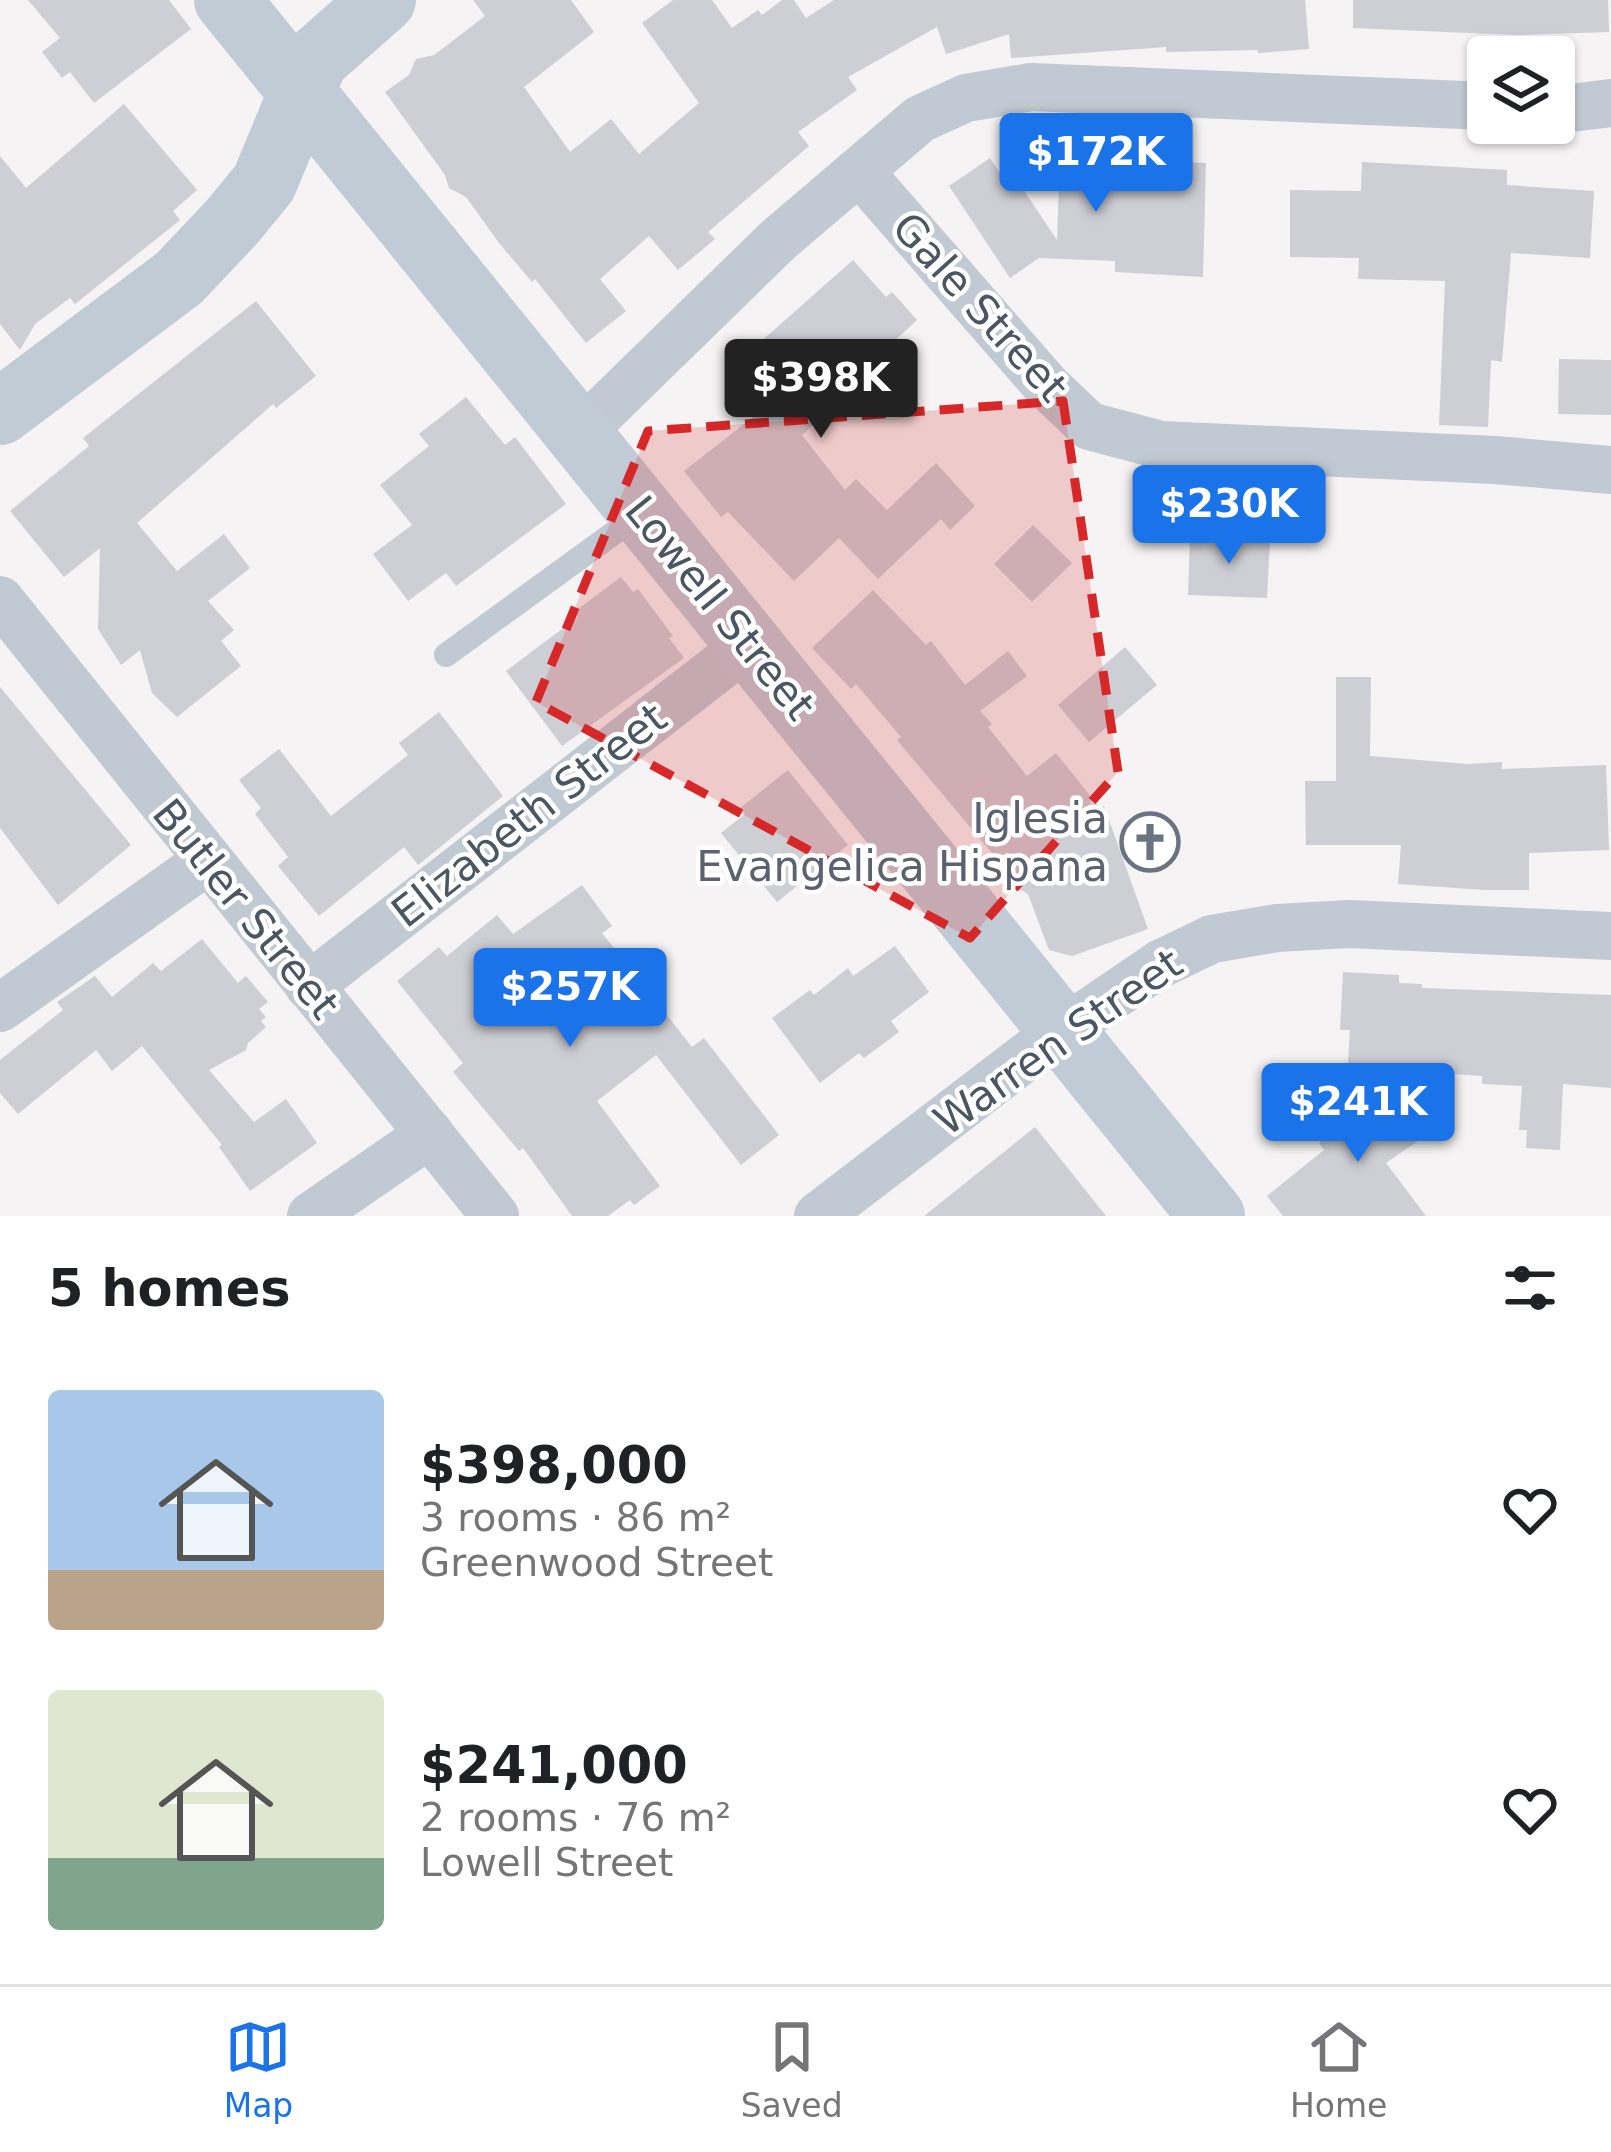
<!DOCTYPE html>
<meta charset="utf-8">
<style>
:root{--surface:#fff;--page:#f2f2f2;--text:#202124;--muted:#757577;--line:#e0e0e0;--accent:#1a73e8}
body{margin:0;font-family:"DejaVu Sans",sans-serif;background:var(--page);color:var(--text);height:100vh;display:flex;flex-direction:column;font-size:45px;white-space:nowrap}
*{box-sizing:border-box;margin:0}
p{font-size:39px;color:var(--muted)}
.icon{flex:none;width:66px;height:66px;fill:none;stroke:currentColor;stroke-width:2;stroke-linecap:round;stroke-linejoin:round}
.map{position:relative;height:1216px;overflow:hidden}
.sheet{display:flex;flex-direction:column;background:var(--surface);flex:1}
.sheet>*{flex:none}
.fabs{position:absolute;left:1467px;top:36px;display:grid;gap:24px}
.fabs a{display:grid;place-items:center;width:108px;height:108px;border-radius:12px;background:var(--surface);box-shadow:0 3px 9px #0004;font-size:60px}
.price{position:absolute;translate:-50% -102px;padding:0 27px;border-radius:12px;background:var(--accent);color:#fff;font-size:39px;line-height:78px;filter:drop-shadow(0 3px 6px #0008)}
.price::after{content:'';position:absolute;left:50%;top:72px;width:36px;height:27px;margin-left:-18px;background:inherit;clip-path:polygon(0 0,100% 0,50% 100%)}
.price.on{background:#222;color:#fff}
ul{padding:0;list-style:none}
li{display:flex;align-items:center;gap:36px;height:300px;padding:0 48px}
li span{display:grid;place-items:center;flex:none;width:336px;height:240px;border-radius:12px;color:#555}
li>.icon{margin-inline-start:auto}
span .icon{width:144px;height:144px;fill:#fffc;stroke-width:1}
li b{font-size:51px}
h2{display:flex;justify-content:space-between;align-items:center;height:144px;padding:0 48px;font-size:51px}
.tabs{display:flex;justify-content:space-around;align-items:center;height:168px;border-top:3px solid var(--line);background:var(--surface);font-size:33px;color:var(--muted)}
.tabs a{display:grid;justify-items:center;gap:6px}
.tabs .on{color:var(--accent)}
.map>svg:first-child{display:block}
.building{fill:#cdcfd5}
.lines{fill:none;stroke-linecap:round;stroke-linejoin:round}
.lane{stroke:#c1cad2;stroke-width:24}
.street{stroke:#c1cad2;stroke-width:48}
.secondary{stroke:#c1cbd6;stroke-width:66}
.marked{fill:#d62828;fill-opacity:0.2;stroke:#d62828;stroke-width:9;stroke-dasharray:24 15;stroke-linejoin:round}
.labels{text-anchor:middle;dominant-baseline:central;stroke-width:9;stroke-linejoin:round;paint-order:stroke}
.street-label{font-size:42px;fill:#4a5661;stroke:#fff}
.worship-label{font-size:42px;fill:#5b616d;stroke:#fff;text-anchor:end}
</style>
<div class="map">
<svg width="1611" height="1216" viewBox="0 0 1611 1216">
<rect width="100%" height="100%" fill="#f5f3f3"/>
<g class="building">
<polygon points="28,0 169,0 191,29 94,103 70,72 62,78 42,52 60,38"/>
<polygon points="473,0 571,0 594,32 524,87 570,152 611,119 639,154 699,103 642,23 673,0 712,0 732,28 758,10 762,15 782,0 794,0 806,18 834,0 1305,0 1309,49 1258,53 1258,50 1166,52 1166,47 1011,58 1009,34 946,54 937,27 848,77 857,90 798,132 809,146 708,232 715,239 678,270 649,236 600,279 626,311 586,343 535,279 532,282 499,243 466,197 449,188 445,175 385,92 409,75 416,59 434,55 485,16"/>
<polygon points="1353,0 1608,0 1609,32 1516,35 1353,28"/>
<polygon points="124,104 197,190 173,211 180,220 75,304 70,298 35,324 20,350 0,324 0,156 26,188"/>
<polygon points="1060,155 1092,156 1092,160 1206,163 1203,277 1115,272 1115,261 1039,258 1010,278 949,186 990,158 1000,173 1009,168 1057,240"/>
<polygon points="1362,162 1507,170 1507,185 1594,191 1590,258 1511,253 1502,362 1491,360 1488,427 1439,425 1445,281 1358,279 1359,258 1290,257 1290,190 1361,191"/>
<polygon points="853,260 886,297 892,292 917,320 843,389 847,393 802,435 845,490 856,479 887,510 936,463 975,506 950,530 941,519 878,579 839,538 794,581 728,512 721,517 684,471 785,392 748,353"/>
<polygon points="256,301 316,376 276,408 273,404 137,523 177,571 224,534 250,568 208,601 234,630 221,641 241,666 177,717 152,693 140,650 121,665 98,629 100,548 64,577 10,511 89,446 83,438"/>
<polygon points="1559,359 1611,360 1611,415 1558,414"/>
<polygon points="466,397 505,445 515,437 566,504 456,586 446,573 408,601 373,554 412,525 380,485 429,446 419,434"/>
<polygon points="1033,525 1072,563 1032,602 994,564"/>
<polygon points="1190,537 1270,540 1267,598 1188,595"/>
<polygon points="621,577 633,592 638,589 673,636 669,638 684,658 562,746 506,671 578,617 574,612"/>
<polygon points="873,590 926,645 931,641 965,685 1008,651 1027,676 980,711 992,724 988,727 1027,776 1056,753 1100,808 1104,806 1148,929 1072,956 1049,950 1028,894 1003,880 996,868 996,858 897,740 901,737 856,684 851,689 812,648"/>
<polygon points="1125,647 1157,685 1089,742 1058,705"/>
<polygon points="1336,677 1371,677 1370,756 1468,764 1502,762 1502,769 1606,765 1609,850 1529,853 1529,890 1485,890 1398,884 1401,845 1306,845 1305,781 1336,781"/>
<polygon points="0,687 131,845 58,905 0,828"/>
<polygon points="439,712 503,796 418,865 404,847 319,916 278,866 288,857 255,814 261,808 239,780 279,749 331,816 408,755 399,743"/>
<polygon points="788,770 848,845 777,902 721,833 745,814 740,808"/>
<polygon points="582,885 612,926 602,933 692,1047 704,1038 779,1135 741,1165 656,1055 597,1101 660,1186 634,1205 630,1200 608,1216 572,1216 523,1148 519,1151 453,1072 463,1063 397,981 439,947 447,956 497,915 513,934"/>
<polygon points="202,939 238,983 246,976 268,1002 259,1009 266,1017 261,1021 266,1027 248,1043 246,1050 209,1070 254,1122 286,1099 317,1143 250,1191 219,1147 222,1145 142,1046 112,1071 96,1050 18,1114 0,1093 0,1060 63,1010 57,1002 95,976 112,997 153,963 161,971"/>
<polygon points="895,946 929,992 891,1021 899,1032 864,1058 859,1053 820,1083 772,1018 810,990 814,995 848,968 853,976"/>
<polygon points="1343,972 1399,975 1399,983 1422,984 1422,988 1611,995 1611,1088 1563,1084 1560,1150 1526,1148 1527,1130 1519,1130 1522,1086 1482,1084 1482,1076 1409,1071 1414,1067 1348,1064 1350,1030 1340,1030"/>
<polygon points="1395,1082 1431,1132 1386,1163 1426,1216 1283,1216 1267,1196 1324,1150 1319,1143"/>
<polygon points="1035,1127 1106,1216 924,1216"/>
</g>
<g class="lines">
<polyline class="lane" points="446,655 640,514"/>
<g class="street">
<polyline points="1554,110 1611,103"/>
<polyline points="859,171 1046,385 1089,426 1161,445 1495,460 1611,470"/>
<polyline points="579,434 778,240 920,119 966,98 1031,87 1488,106"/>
<polyline points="0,600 495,1216"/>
<polyline points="309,986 749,644"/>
<polyline points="0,1008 207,861"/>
<polyline points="311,1216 430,1134"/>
<polyline points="818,1216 1044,1043 1160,964 1212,939 1277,928 1349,924 1611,936"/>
</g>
<g class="secondary">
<polyline points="227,0 1212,1216"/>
<polyline points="0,412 179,278 232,222 264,183 315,60 383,0"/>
</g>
</g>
<path class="marked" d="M1063,401L1118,772L970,938L536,702L648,431Z"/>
<defs>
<g id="church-ring" transform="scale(3)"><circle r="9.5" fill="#fff" stroke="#6b7280" stroke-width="1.5"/><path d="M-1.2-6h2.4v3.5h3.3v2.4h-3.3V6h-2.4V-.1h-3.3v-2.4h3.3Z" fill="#6b7280"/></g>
</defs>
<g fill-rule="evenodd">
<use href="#church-ring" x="1150" y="842"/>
</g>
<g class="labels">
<g class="street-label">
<text transform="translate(980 307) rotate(48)">Gale Street</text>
<text transform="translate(720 608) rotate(51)">Lowell Street</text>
<text transform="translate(529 815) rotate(-38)">Elizabeth Street</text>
<text transform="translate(246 909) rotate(51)">Butler Street</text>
<text transform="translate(1058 1042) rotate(-35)">Warren Street</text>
</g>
<g class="worship-label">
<text x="1108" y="818">Iglesia<tspan x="1108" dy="48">Evangelica Hispana</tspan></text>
</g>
</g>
</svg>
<div class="fabs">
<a><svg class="icon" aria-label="layers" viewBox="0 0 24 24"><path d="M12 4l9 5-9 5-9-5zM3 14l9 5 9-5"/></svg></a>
</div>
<b class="price" style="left:1096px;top:215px">$172K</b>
<b class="price on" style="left:821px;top:441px">$398K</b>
<b class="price" style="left:1229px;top:567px">$230K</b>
<b class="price" style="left:570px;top:1050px">$257K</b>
<b class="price" style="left:1358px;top:1165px">$241K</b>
</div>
<section class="sheet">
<h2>5 homes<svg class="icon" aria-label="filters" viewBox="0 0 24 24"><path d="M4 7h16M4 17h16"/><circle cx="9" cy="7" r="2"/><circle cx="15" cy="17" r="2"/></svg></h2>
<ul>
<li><span style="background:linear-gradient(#a9c7e8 75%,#b9a48a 0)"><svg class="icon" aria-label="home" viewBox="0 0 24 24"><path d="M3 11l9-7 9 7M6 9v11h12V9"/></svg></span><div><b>$398,000</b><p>3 rooms · 86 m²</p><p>Greenwood Street</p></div><svg class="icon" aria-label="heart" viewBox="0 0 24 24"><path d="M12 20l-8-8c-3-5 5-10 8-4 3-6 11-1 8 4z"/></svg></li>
<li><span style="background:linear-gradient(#dfe7d0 70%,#7fa58c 0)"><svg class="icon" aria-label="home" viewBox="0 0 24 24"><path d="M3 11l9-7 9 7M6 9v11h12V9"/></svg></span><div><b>$241,000</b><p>2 rooms · 76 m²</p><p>Lowell Street</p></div><svg class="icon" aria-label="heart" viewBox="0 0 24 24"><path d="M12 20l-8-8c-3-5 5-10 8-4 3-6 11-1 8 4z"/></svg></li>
</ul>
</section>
<nav class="tabs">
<a class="on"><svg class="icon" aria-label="map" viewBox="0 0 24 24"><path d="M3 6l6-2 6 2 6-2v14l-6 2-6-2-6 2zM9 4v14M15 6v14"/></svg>Map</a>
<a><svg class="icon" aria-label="saved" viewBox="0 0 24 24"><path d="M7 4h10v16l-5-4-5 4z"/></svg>Saved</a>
<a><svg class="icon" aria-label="home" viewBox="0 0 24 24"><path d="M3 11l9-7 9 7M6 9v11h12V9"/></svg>Home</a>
</nav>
